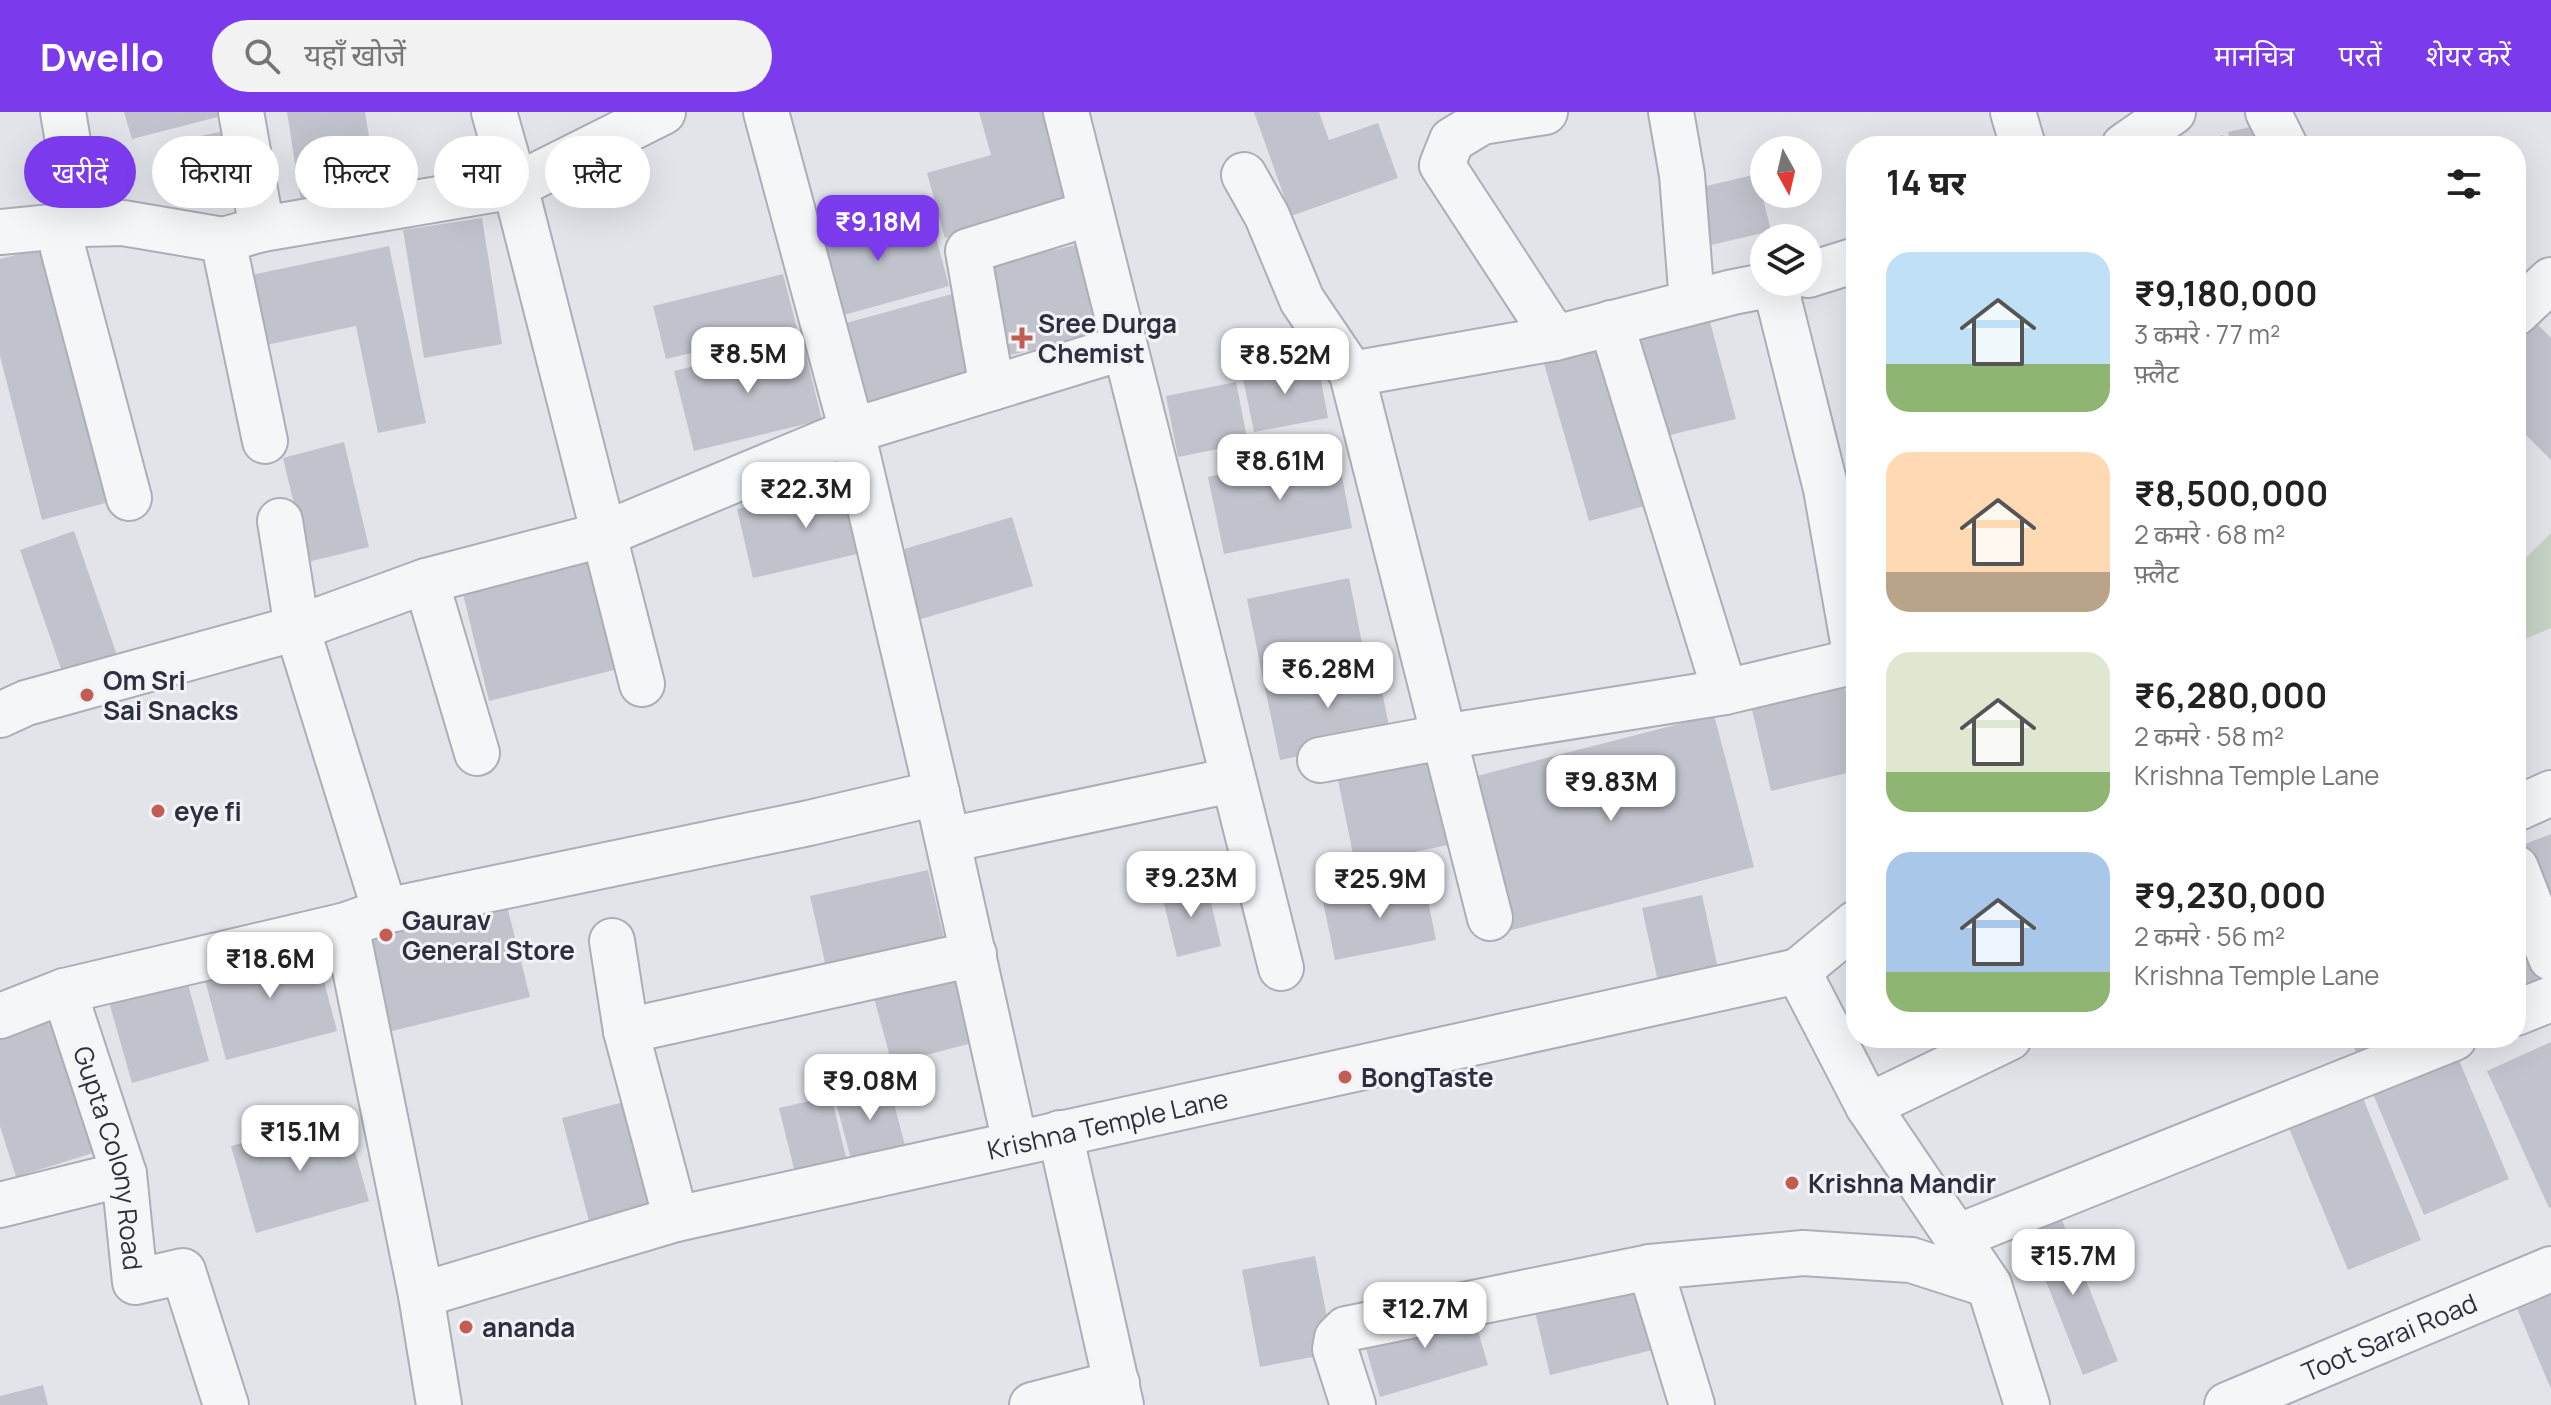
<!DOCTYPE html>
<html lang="hi">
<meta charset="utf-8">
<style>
:root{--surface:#fff;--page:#f2f2f2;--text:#222;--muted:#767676;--accent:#7c3aed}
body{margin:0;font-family:Manrope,"Noto Sans Devanagari",sans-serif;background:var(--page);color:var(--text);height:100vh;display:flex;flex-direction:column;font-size:30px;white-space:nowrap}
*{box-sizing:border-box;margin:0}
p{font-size:26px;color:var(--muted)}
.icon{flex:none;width:44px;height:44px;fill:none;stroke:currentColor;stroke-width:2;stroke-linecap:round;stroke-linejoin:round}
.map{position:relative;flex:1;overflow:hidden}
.details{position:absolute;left:1846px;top:24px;width:680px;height:912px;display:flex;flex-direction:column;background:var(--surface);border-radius:32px;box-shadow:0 8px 32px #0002}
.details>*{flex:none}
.guide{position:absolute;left:24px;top:24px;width:760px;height:72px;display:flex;gap:16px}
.needle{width:52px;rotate:172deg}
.fabs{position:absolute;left:1750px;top:24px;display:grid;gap:16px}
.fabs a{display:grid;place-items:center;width:72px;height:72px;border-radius:50%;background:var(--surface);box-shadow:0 8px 32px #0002;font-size:40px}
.price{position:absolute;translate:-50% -68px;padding:0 18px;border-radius:16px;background:#fff;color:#222;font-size:26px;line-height:52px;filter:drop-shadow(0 2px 4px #0008)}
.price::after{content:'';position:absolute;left:50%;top:48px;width:24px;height:18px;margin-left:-12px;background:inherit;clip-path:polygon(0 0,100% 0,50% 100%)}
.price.on{background:var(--accent);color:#fff}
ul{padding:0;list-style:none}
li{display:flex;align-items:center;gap:24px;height:200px;padding:0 40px}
li span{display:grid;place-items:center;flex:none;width:224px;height:160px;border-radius:24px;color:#555}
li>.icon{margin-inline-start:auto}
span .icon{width:96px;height:96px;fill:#fffc;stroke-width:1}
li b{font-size:34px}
h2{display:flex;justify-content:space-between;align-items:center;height:96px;padding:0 40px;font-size:34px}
.chip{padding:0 28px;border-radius:36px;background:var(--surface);box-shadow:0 8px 32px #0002;font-size:28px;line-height:72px}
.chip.on{background:var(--accent);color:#fff}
header{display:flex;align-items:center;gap:48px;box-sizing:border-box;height:112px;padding:0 40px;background:var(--accent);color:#fff}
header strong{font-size:38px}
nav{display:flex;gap:44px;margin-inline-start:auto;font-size:28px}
.search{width:560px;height:72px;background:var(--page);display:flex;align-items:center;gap:20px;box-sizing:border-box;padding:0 28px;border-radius:44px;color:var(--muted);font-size:30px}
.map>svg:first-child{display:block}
.green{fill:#c5d3c5}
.building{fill:#c0c2cc}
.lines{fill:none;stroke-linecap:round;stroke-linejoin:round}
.minor-casing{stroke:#acaeb7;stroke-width:48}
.minor{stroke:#f5f6f8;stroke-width:44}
.poi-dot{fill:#c35c53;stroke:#f2f3f7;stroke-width:3}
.labels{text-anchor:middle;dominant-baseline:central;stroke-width:6;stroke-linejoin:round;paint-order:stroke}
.poi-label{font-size:26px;font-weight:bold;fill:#2c2f40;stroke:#f2f3f7;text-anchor:start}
.street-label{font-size:26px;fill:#2c2f40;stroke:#f2f3f7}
</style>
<header>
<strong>Dwello</strong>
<div class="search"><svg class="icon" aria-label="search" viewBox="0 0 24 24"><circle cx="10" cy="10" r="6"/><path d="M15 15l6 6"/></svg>यहाँ खोजें</div>
<nav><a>मानचित्र</a><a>परतें</a><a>शेयर करें</a></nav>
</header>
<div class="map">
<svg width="2551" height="1293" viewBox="0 0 2551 1293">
<rect width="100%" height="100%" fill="#e3e4ea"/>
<polygon class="green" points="2551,421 2551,516 2516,531 2516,455"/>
<g class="building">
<polygon points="124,0 233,0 233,1 132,27"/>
<polygon points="287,0 365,0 380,91 303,103"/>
<polygon points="979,0 1054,0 1080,89 945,126 927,61 991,43"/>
<polygon points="1254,0 1319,0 1329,28 1378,11 1398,66 1291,104"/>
<polygon points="2263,12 2270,34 2232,34 2228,20"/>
<polygon points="235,17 249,83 194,95 180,28"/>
<polygon points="2223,23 2226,34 2188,34 2188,33"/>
<polygon points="1757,62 1771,119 1707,134 1694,77"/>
<polygon points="928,96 949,174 829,207 808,128"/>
<polygon points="482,106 502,232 424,246 403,118"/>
<polygon points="1089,130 1109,222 996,246 977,155"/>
<polygon points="55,133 120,387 42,408 0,244 0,147"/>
<polygon points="389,134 426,311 378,321 356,214 266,233 252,163"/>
<polygon points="783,162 797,216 666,247 653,194"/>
<polygon points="952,182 976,270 853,304 828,216"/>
<polygon points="1706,195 1736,307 1662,325 1631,215"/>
<polygon points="2531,206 2551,226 2551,348 2516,313 2516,221"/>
<polygon points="802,227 822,308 694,339 674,259"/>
<polygon points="1606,230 1652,392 1589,409 1543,248"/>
<polygon points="1317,247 1328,306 1254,320 1242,262"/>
<polygon points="1236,270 1248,331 1178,345 1166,284"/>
<polygon points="344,330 369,435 308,450 283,346"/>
<polygon points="1337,339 1352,416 1224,442 1208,365"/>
<polygon points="858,369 874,438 753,466 737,397"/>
<polygon points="1012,405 1033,474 911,510 891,441"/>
<polygon points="74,419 119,549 65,568 20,438"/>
<polygon points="596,449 622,556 489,589 463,482"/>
<polygon points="1349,466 1365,546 1263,567 1247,487"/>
<polygon points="1376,548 1391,625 1280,648 1264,571"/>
<polygon points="1844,571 1856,623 1856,659 1771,679 1751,593"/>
<polygon points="1714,603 1754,755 1508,819 1469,666"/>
<polygon points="1436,648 1453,732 1355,752 1338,668"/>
<polygon points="2551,722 2551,819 2517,735"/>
<polygon points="928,758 947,838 828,864 810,784"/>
<polygon points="1206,769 1221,834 1177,845 1161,779"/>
<polygon points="1424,769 1436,828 1335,848 1323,789"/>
<polygon points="1702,783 1720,866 1660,879 1642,796"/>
<polygon points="505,786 530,885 384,921 359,822"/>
<polygon points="2516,813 2543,881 2516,892"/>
<polygon points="313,827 337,919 226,948 202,856"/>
<polygon points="955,852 976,930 892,952 871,875"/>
<polygon points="185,861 209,949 132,971 107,883"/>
<polygon points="52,898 96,1040 16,1065 0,1014 0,914"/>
<polygon points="2350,926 2401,926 2357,943"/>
<polygon points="2551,930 2551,1095 2549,1096 2487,959"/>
<polygon points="2453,934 2509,1067 2424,1103 2368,970"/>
<polygon points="887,965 907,1041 853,1055 833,979"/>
<polygon points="2360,979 2421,1128 2348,1158 2286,1009"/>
<polygon points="831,984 849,1057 797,1069 779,996"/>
<polygon points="632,988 660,1100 591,1117 562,1006"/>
<polygon points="344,1001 369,1089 256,1121 231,1034"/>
<polygon points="2062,1108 2118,1249 2083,1263 2027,1121"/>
<polygon points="1315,1144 1334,1241 1260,1255 1242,1158"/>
<polygon points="1650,1158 1669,1234 1550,1263 1532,1187"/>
<polygon points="2551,1171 2551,1277 2513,1187"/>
<polygon points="1470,1192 1488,1253 1380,1285 1362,1223"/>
<polygon points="43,1273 48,1293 0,1293 0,1284"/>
</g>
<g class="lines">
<g class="minor-casing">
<g id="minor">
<polyline points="241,0 262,117 515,74 663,0"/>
<polyline points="494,0 515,74 642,572"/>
<polyline points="766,0 852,319 937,681 1015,1031"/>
<polyline points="1066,0 1281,856"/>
<polyline points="1545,0 1482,10 1452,28 1442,53 1555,226 1733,180 1785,170"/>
<polyline points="1671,0 1682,63 1692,190"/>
<polyline points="2013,0 2023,34"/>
<polyline points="2268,0 2285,34"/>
<polyline points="2124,34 2173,0"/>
<polyline points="1244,63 1267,104 1302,188 1352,262 1490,806"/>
<polyline points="82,112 123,111 223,128"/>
<polyline points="60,113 63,137 129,386"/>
<polyline points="262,117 223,128 265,329"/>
<polyline points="0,120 82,112 63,0"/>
<polyline points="1808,163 1856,148"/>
<polyline points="1775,173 1826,377 1856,547"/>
<polyline points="2516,201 2551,168"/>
<polyline points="1611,211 1725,580"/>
<polyline points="1352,262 1555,226"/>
<polyline points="992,276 968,139 1091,101"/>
<polyline points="280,409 297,516 385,799"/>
<polyline points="426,469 477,641"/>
<polyline points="0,603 26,591 297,516 426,469 602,423 852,319 1125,235"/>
<polyline points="1320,648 1443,625 1725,580 1856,549"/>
<polyline points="2516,697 2551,681"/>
<polyline points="948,728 1232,668"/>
<polyline points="2516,756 2551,846"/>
<polyline points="346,813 421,1183 439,1293"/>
<polyline points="612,829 626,919 676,1107"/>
<polyline points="1798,859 1868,994 1989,1173 2027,1293"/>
<path id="s1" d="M64,879L124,1062L135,1170L183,1159L226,1293"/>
<polyline points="2516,901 2551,887"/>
<polyline points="0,904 64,879 346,813 385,799 809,711 937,681"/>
<polyline points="626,919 974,842"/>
<polyline points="1868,994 2009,926"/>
<polyline points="1060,1021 1121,1293"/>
<polyline points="0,1093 124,1062"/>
<polyline points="1957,1125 2454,926"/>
<polyline points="1650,1155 1692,1293"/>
<path id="s2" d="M421,1183L676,1107L1798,859L1856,811"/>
<polyline points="1032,1293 1117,1271"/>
<polyline points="1353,1293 1335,1237 1337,1226 1346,1217 1650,1155 1803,1141 1911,1148 1989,1173"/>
<path id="s3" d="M2227,1293L2551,1157"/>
</g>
</g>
<use href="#minor" class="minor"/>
</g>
<g class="poi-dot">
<path d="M1018 214h8v8h8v8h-8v8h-8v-8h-8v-8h8z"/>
<circle cx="87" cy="583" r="8"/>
<circle cx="158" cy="699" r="8"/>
<circle cx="386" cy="823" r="8"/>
<circle cx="1345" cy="965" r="8"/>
<circle cx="1792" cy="1071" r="8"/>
<circle cx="466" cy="1215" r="8"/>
</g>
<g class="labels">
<g class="poi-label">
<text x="1038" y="211">Sree Durga<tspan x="1038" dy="30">Chemist</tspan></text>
<text x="103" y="568">Om Sri<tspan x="103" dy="30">Sai Snacks</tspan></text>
<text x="174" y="699">eye fi</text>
<text x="402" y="808">Gaurav<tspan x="402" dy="30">General Store</tspan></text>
<text x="1361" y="965">BongTaste</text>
<text x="1808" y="1071">Krishna Mandir</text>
<text x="482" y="1215">ananda</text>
</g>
<g class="street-label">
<text stroke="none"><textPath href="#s2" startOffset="708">Krishna Temple Lane</textPath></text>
<text stroke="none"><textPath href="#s1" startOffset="174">Gupta Colony Road</textPath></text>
<text stroke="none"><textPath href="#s3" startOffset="176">Toot Sarai Road</textPath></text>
</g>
</g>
</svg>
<div class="fabs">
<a><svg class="needle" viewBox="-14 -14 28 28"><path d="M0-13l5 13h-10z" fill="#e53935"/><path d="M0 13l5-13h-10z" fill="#767676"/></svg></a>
<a><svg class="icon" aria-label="layers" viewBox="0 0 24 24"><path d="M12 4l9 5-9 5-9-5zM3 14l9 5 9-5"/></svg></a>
</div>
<b class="price on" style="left:878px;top:151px">₹9.18M</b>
<b class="price" style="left:748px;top:283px">₹8.5M</b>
<b class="price" style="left:1285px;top:284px">₹8.52M</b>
<b class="price" style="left:1280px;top:390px">₹8.61M</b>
<b class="price" style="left:806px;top:418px">₹22.3M</b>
<b class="price" style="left:1328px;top:598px">₹6.28M</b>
<b class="price" style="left:1611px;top:711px">₹9.83M</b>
<b class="price" style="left:1191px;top:807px">₹9.23M</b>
<b class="price" style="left:1380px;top:808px">₹25.9M</b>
<b class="price" style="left:270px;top:888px">₹18.6M</b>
<b class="price" style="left:870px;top:1010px">₹9.08M</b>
<b class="price" style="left:300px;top:1061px">₹15.1M</b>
<b class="price" style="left:2073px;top:1185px">₹15.7M</b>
<b class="price" style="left:1425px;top:1238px">₹12.7M</b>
<div class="guide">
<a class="chip on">खरीदें</a>
<a class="chip">किराया</a>
<a class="chip">फ़िल्टर</a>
<a class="chip">नया</a>
<a class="chip">फ़्लैट</a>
</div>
<section class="details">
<h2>14 घर<svg class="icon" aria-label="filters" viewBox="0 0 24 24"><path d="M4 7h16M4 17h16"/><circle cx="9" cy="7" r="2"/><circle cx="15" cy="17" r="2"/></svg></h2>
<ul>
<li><span style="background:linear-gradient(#bfe0f5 70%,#8fb573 0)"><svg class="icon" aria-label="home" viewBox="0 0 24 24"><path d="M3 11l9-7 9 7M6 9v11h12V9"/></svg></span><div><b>₹9,180,000</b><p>3 कमरे · 77 m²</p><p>फ़्लैट</p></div></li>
<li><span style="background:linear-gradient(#ffd9b3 75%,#b9a48a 0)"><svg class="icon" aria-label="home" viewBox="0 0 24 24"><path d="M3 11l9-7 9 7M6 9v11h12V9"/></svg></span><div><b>₹8,500,000</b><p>2 कमरे · 68 m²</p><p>फ़्लैट</p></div></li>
<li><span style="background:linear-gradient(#dfe7d0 75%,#8fb573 0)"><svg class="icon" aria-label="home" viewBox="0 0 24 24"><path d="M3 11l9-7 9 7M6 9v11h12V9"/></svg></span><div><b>₹6,280,000</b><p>2 कमरे · 58 m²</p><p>Krishna Temple Lane</p></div></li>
<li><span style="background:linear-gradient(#a9c7e8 75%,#8fb573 0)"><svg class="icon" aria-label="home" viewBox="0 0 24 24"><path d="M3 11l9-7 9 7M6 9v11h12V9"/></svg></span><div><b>₹9,230,000</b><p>2 कमरे · 56 m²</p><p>Krishna Temple Lane</p></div></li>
</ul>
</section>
</div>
